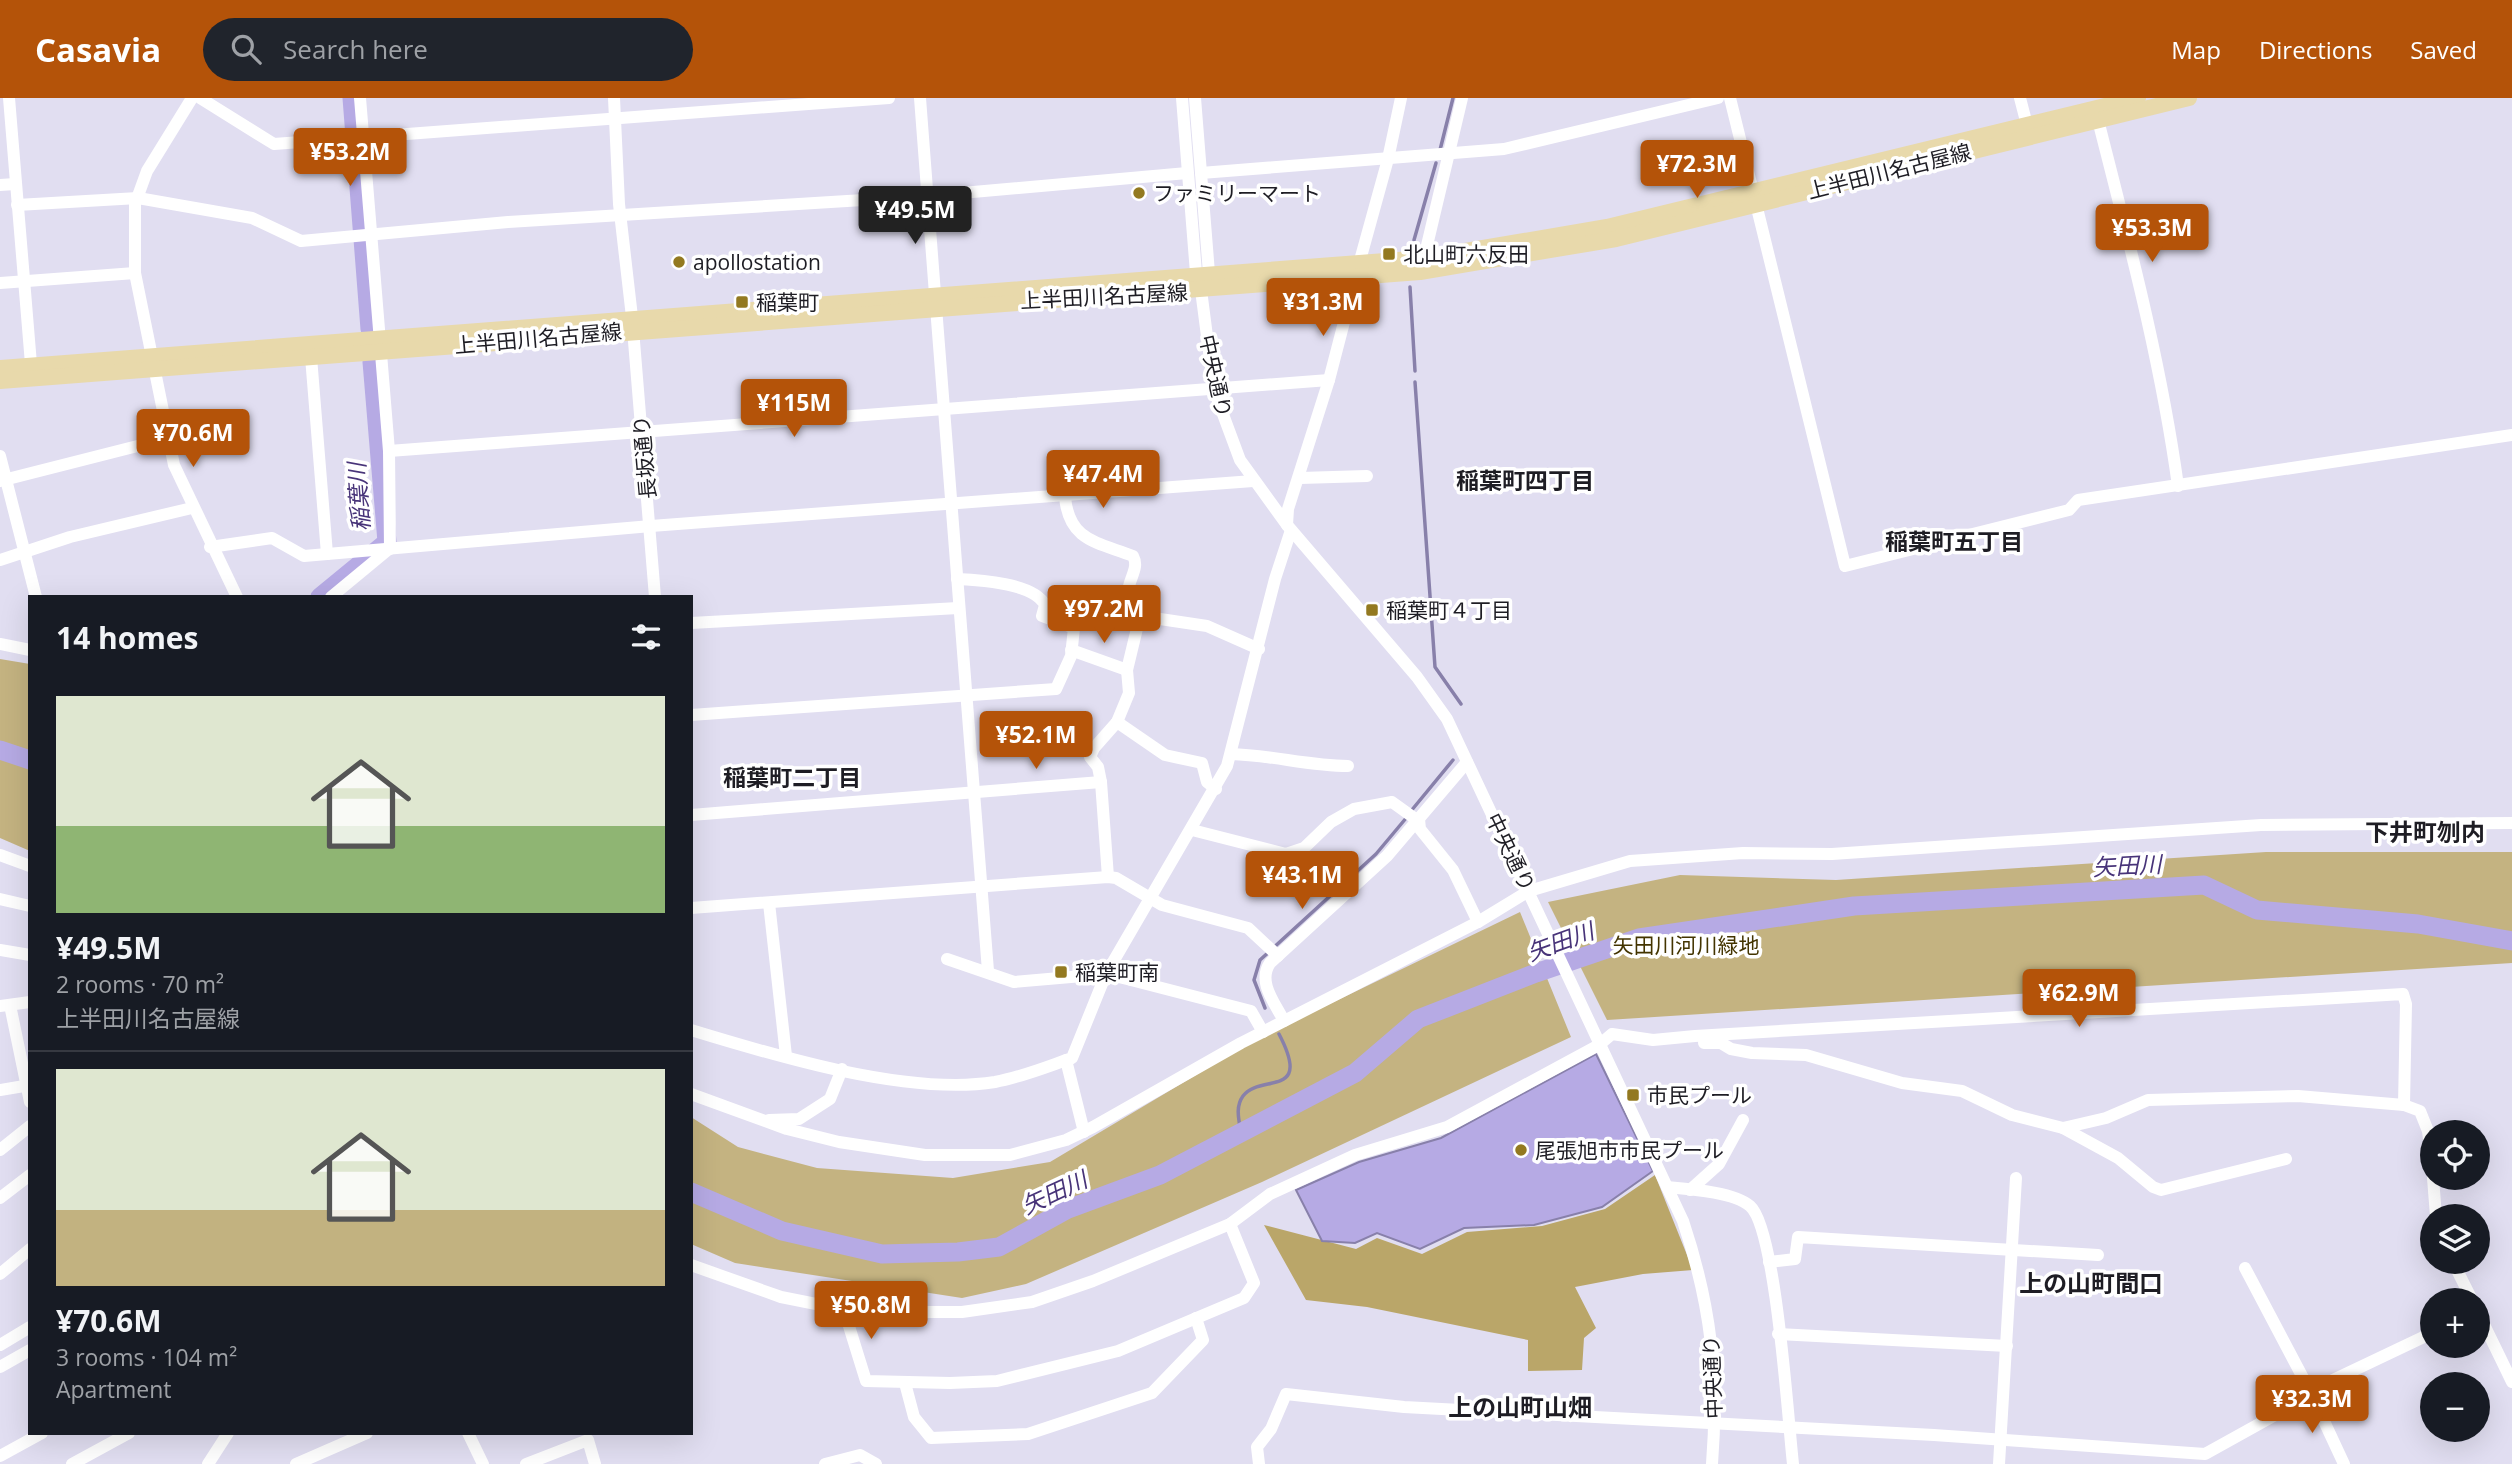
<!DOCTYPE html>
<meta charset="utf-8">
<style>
:root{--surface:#171b24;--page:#20242c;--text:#f1f3f6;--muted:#9ea1a6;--line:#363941;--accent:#b45309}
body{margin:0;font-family:"Open Sans","Noto Sans JP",sans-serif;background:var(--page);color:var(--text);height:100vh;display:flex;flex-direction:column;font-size:26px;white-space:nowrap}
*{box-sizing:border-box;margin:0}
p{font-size:23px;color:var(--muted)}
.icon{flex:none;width:38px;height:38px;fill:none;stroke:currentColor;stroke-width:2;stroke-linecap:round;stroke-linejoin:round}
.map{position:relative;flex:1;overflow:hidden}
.side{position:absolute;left:28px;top:497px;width:665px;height:840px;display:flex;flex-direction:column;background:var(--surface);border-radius:0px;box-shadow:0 7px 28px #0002}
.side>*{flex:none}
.tools{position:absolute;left:2420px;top:1022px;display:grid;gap:14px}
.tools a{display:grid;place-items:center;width:70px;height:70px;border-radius:50%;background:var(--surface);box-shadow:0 7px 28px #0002;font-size:35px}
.price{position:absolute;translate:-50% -60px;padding:0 16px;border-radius:7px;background:var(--accent);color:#fff;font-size:23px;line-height:46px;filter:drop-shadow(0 2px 4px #0008)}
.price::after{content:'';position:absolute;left:50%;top:42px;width:21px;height:16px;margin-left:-10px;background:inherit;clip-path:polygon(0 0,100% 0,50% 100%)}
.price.selected{background:#222;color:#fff}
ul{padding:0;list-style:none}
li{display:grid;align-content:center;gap:14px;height:371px;padding:0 28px}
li+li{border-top:2px solid var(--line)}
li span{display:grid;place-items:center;height:217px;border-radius:0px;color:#555}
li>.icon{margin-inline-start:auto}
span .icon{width:126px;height:126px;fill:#fffc;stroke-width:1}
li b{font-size:30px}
h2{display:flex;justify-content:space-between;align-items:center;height:84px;padding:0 28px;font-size:30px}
header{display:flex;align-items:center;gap:42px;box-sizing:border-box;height:98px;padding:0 35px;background:var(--accent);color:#fff}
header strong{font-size:33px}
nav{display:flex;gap:38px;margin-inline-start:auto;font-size:24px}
.search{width:490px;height:63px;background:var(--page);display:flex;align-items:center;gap:18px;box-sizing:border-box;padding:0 24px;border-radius:38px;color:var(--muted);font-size:26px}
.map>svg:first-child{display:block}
.green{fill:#c4b381}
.forest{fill:#baa669}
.water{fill:#b6aae4;stroke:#8880aa;stroke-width:2}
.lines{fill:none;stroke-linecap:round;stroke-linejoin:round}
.stream{stroke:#8880aa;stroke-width:3.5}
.river{stroke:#b6aae4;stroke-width:19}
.minor{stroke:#fff;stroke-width:12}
.major{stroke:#e8d9ab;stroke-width:16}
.poi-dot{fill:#937920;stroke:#fff;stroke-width:2.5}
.labels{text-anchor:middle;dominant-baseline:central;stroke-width:7;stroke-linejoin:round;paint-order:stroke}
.street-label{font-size:21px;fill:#1e1d24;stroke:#fff}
.poi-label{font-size:21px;fill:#1e1d24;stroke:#fff;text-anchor:start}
.park-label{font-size:21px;fill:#433400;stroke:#fff}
.neighbourhood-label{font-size:23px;font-weight:bold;fill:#1e1d24;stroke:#fff}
.water-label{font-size:23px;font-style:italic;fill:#483479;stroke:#fff}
.quarter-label{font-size:24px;font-weight:bold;fill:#1e1d24;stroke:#fff}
</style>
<header>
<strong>Casavia</strong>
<div class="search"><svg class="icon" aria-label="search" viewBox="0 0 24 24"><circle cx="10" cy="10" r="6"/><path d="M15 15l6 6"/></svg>Search here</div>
<nav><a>Map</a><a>Directions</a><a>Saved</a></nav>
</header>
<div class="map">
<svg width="2512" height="1366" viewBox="0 0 2512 1366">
<rect width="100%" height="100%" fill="#e1def1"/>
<g class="green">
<polygon points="0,561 30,566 30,753 0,740"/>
<polygon points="2266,754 2512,754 2512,865 1607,922 1548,804 1680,777 1836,782"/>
<polygon points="1520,814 1571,939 1262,1084 1026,1186 962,1200 735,1165 691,1146 691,1019 738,1049 817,1070 953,1080 1050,1064 1253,943"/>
</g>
<polygon class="forest" points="1655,1077 1693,1172 1643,1176 1575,1189 1596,1230 1584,1240 1582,1272 1528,1273 1528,1242 1367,1209 1306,1202 1264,1127 1356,1151 1377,1140 1422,1156 1467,1134 1542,1128 1605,1111"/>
<polygon class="water" points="1596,956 1653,1073 1602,1109 1534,1127 1464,1130 1420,1151 1377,1135 1355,1145 1322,1143 1296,1092 1359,1064 1441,1040"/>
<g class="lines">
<g class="stream">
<polyline points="1440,52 1453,0"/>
<polyline points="1414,142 1436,65"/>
<polyline points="1410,189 1415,273"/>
<polyline points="1415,284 1435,569 1461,606"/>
<polyline points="1411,713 1453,662"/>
<polyline points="1265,910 1254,882 1260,862 1376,756 1407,719"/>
<path d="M1241,1035C1239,1022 1235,1009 1243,998C1260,975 1313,1001 1279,936"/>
</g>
<g class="river">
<polyline points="352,0 370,231"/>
<polyline points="320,499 387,444 372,264"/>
<polyline points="0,652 30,662"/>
<polyline points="691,1094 782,1133 882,1156 958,1154 999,1149 1068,1111 1160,1077 1355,975 1418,921 1536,875 1639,840 1854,808 2204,787 2257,812 2418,826 2512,843"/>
</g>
<g class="minor">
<polyline points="9,0 31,266"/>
<polyline points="192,0 147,73 135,106 135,175 174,367 237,499"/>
<polyline points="200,0 274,46 889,0"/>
<polyline points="360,0 389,353 390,451"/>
<polyline points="614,0 619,106 632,219 655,499"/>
<polyline points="920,0 935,196"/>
<path d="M1182,0L1196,175L1201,192L1214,292L1240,362L1287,427L1417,579L1447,621L1683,1123C1711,1207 1719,1277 1712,1366"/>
<polyline points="1195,0 1209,175 1206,182"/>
<polyline points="1730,0 1845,468 2069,412 2078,402 2512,337"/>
<polyline points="2020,0 2027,27"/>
<path d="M2098,22C2129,144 2161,264 2178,388"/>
<polyline points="1201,75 1504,51 1718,0"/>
<polyline points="0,87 15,86"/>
<polyline points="17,107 138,100 252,120 301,143 508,124 928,98 1187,75"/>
<polyline points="1424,160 1462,0"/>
<polyline points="1359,166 1388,61 1401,0"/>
<polyline points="0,185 135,175"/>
<polyline points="936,209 988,873"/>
<polyline points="311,259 327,456"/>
<polyline points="389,353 1329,282"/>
<polyline points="0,358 36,499"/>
<polyline points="1300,380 1367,378"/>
<polyline points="0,383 169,340"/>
<path d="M1065,399C1069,443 1097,444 1133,458C1142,475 1119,485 1132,514L1140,518L1207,528L1259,551"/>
<polyline points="1287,427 1288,411 1329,282 1356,178"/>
<polyline points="210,449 272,440 304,458 651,428 1253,383"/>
<polyline points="0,462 70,439 192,410"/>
<polyline points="331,499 389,451"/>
<polyline points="691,525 958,510"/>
<polyline points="0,546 30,552"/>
<polyline points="1071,552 1127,572"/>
<path d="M691,617L1056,591L1071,558L1074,530L1042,518L1045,507C1034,485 979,482 957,481"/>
<polyline points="1117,624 1165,657 1202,665 1207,684 1216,691"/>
<path d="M1231,656C1271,657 1309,668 1348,668"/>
<polyline points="691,717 1101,684"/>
<polyline points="1419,721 1420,731 1453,772 1478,824"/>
<polyline points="1192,732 1286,756 1304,750 1331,724 1354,711 1392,704 1417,722"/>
<polyline points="0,757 30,768"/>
<polyline points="1108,779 1101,684 1098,669 1090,659 1094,650 1117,624 1129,595 1127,572 1140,518"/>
<polyline points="0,801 30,808"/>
<polyline points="769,805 786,958"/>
<polyline points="691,810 1108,779 1116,780 1162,807 1248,830 1278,858"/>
<polyline points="0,852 30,857"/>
<polyline points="947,861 1014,884 1106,876 1127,881 1251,913 1263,934"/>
<polyline points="10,907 30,1004"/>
<polyline points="0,908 30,904"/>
<path d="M1284,923C1275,905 1257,884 1270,865L1387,758L1467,664"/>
<path d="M691,932C776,958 908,998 995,984C1022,979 1046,969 1072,960L1106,876L1227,668L1275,481L1291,432"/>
<polyline points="1704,945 1721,945 1731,951 1752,955 1806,957 1902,985 1962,993 2012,1017 2063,1030 2106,1020 2148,1002 2298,998 2404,1007 2420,1013 2428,1033 2432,1066"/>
<polyline points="1066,962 1084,1034"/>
<polyline points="0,992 30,987"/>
<polyline points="691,996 787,1031 839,1044 925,1057 1010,1057 1066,1042 1093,1029 1241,945 1478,824 1529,793 1630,763 1743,755 1832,756 2261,727 2512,725"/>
<polyline points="769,1022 799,1021 830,1001 842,971"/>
<polyline points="2063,1030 2118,1060 2153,1089 2161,1092 2286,1061"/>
<polyline points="0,1052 30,1028"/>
<polyline points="2433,1080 2436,1118"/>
<path d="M1667,1089C1689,1091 1734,1094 1750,1108C1776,1130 1788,1323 1793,1366"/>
<polyline points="1690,1092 1719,1066 1743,1022"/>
<polyline points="0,1100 30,1077"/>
<polyline points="1769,1164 1795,1161 1798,1139 2098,1157"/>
<polyline points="2453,1164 2472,1202"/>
<polyline points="691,1167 781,1199 856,1214 962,1214 1032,1204 1093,1183 1230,1126 1270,1096 1355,1057 1447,1029 1599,947 1612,936 1653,942 1695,938 2403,896 2406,906 2404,1007"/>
<polyline points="2245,1170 2310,1293 2344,1366"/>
<polyline points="0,1176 30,1151"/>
<polyline points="844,1212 866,1283 950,1285 997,1283 1118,1253 1244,1200 1254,1185 1230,1126"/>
<polyline points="2478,1214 2512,1284"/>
<polyline points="1778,1236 2007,1248"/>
<polyline points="0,1247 30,1229"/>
<polyline points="0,1269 30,1252"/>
<polyline points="905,1285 914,1319 931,1340 1028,1336 1152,1295 1203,1242 1196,1220"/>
<polyline points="468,1335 483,1366"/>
<polyline points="0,1358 42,1335"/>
<polyline points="72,1366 129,1335"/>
<polyline points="208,1366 228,1335"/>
<polyline points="296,1366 367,1335"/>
<polyline points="526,1366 588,1342 595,1366"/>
<polyline points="825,1366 860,1357 876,1366"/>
<polyline points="1259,1366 1257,1349 1271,1331 1286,1296 1404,1309 1934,1337 2205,1356 2288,1310 2310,1293 2432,1235"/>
<polyline points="1999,1366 2016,1080"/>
</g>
<g class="major">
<polyline points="0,270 1424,160 1607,129 2138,0"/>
<polyline points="0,283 1420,174 1616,141 2189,0"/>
</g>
</g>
<g class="poi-dot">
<circle cx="1139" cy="95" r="7"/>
<rect x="1382" y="149" width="14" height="14" rx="3.5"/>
<circle cx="679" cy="164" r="7"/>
<rect x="735" y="197" width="14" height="14" rx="3.5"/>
<rect x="1365" y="505" width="14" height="14" rx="3.5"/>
<rect x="1054" y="867" width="14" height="14" rx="3.5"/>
<rect x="1626" y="990" width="14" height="14" rx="3.5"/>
<circle cx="1521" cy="1052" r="7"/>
</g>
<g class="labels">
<g class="street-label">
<text transform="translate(1889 73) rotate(-14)">上半田川名古屋線</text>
<text transform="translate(1104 198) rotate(-3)">上半田川名古屋線</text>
<text transform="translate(538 240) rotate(-5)">上半田川名古屋線</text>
<text transform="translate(1216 278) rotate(78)">中央通り</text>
<text transform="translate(644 359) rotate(-95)">長坂通り</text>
<text transform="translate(1511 754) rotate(64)">中央通り</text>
<text transform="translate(1712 1279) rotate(-92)">中央通り</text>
</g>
<g class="poi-label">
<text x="1153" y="95">ファミリーマート</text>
<text x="1403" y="156">北山町六反田</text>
<text x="693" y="164">apollostation</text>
<text x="756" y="204">稲葉町</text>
<text x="1386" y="512">稲葉町４丁目</text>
<text x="1075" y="874">稲葉町南</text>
<text x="1647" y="997">市民プール</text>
<text x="1535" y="1052">尾張旭市市民プール</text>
</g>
<g class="park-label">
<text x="1686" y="847">矢田川河川緑地</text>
</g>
<g class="neighbourhood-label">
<text x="1525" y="382">稲葉町四丁目</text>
<text x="1954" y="443">稲葉町五丁目</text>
<text x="792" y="679">稲葉町二丁目</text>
</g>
<g class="water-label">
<text transform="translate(358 399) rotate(-94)">稲葉川</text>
<text transform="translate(2127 767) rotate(-3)">矢田川</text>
<text transform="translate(1560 843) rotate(-20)">矢田川</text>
<text transform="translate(1054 1094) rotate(-25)">矢田川</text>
</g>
<g class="quarter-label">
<text x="2425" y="733">下井町刎内</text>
<text x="2091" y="1184">上の山町間口</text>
<text x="1520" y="1308">上の山町山畑</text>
</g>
</g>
</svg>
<div class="tools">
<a><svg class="icon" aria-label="locate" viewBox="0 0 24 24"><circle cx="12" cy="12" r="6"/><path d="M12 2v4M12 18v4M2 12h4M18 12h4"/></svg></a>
<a><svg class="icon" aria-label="layers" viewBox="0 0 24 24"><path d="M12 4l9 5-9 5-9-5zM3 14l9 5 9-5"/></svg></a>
<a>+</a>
<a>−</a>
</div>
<b class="price" style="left:350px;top:90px">¥53.2M</b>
<b class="price" style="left:1697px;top:102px">¥72.3M</b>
<b class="price selected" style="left:915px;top:148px">¥49.5M</b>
<b class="price" style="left:2152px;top:166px">¥53.3M</b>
<b class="price" style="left:1323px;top:240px">¥31.3M</b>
<b class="price" style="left:794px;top:341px">¥115M</b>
<b class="price" style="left:193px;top:371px">¥70.6M</b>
<b class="price" style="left:1103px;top:412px">¥47.4M</b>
<b class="price" style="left:1104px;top:547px">¥97.2M</b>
<b class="price" style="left:1036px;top:673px">¥52.1M</b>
<b class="price" style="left:1302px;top:813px">¥43.1M</b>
<b class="price" style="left:2079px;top:931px">¥62.9M</b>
<b class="price" style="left:871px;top:1243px">¥50.8M</b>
<b class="price" style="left:2312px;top:1337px">¥32.3M</b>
<section class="side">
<h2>14 homes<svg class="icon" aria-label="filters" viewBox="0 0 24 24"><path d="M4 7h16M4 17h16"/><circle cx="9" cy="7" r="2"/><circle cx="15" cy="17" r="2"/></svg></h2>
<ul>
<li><span style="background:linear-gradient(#dfe7d0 60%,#8fb573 0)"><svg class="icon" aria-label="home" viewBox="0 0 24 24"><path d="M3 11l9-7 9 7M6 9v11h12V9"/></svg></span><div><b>¥49.5M</b><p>2 rooms · 70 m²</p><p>上半田川名古屋線</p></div></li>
<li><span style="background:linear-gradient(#dfe7d0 65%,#c2b280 0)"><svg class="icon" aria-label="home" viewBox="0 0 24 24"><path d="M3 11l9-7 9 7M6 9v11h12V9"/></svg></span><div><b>¥70.6M</b><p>3 rooms · 104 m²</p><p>Apartment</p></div></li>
</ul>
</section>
</div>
